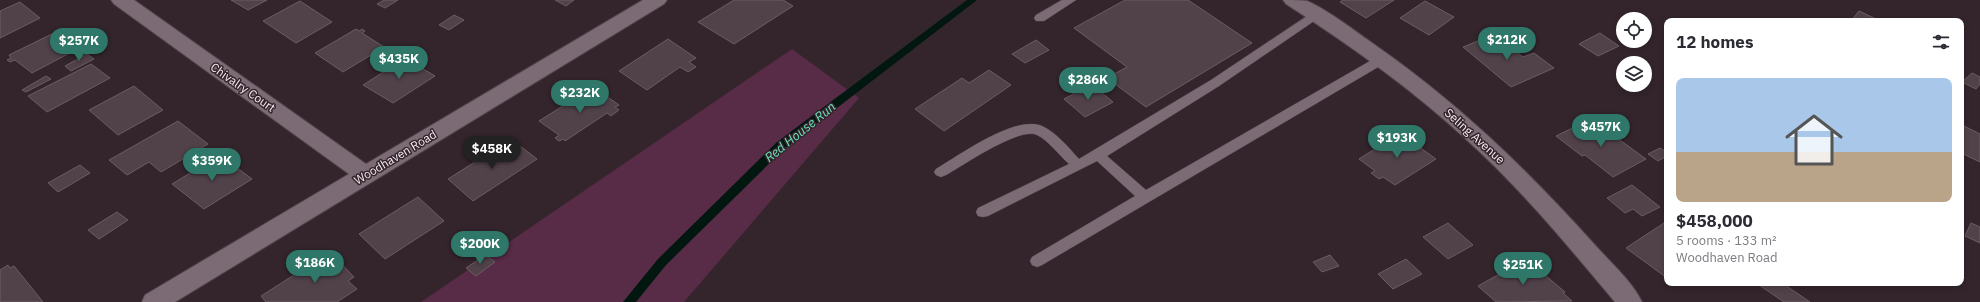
<!DOCTYPE html>
<meta charset="utf-8">
<style>
:root{--surface:#fff;--page:#f7f7f7;--text:#2b2b33;--muted:#7c7c81;--accent:#2f7768}
body{margin:0;font-family:"IBM Plex Sans",sans-serif;background:var(--page);color:var(--text);height:100vh;display:flex;flex-direction:column;font-size:15px;white-space:nowrap}
*{box-sizing:border-box;margin:0}
p{font-size:13px;color:var(--muted)}
.icon{flex:none;width:22px;height:22px;fill:none;stroke:currentColor;stroke-width:2;stroke-linecap:round;stroke-linejoin:round}
.map{position:relative;flex:1;overflow:hidden}
.drawer{position:absolute;left:1664px;top:18px;width:300px;height:268px;display:flex;flex-direction:column;background:var(--surface);border-radius:8px;box-shadow:0 2px 6px #0003}
.drawer>*{flex:none}
.tools{position:absolute;left:1616px;top:12px;display:grid;gap:8px}
.tools a{display:grid;place-items:center;width:36px;height:36px;border-radius:50%;background:var(--surface);box-shadow:0 2px 6px #0003;font-size:20px}
.price{position:absolute;translate:-50% -34px;padding:0 9px;border-radius:14px;background:var(--accent);color:#fff;font-size:13px;line-height:26px;filter:drop-shadow(0 1px 2px #0008)}
.price::after{content:'';position:absolute;left:50%;top:24px;width:12px;height:9px;margin-left:-6px;background:inherit;clip-path:polygon(0 0,100% 0,50% 100%)}
.price.on{background:#222;color:#fff}
ul{padding:0;list-style:none}
li{display:grid;align-content:center;gap:8px;height:212px;padding:0 12px}
li span{display:grid;place-items:center;height:124px;border-radius:8px;color:#555}
li>.icon{margin-inline-start:auto}
span .icon{width:72px;height:72px;fill:#fffc;stroke-width:1}
li b{font-size:17px}
h2{display:flex;justify-content:space-between;align-items:center;height:48px;padding:0 12px;font-size:17px}
.map>svg:first-child{display:block}
.green{fill:#582b46}
.lines{fill:none;stroke-linecap:round;stroke-linejoin:round}
.stream{fill:#01170f;fill-rule:evenodd}
.building{fill:#51424a;stroke:#6c5b64}
.lane-casing{stroke:#50444a;stroke-width:1}
.street-casing{stroke:#50444a;stroke-width:2}
.lane{fill:#7c6b74;fill-rule:evenodd}
.street{fill:#7c6b74;fill-rule:evenodd}
.labels{text-anchor:middle;dominant-baseline:central;stroke-width:3;stroke-linejoin:round;paint-order:stroke}
.street-label{font-size:12px;fill:#f7edf2;stroke:#34252d}
.water-label{font-size:13px;font-style:italic;fill:#70dfba;stroke:#34252d}
</style>
<div class="map">
<svg width="1980" height="302" viewBox="0 0 1980 302">
<rect width="100%" height="100%" fill="#34252d"/>
<polygon class="green" points="792,49 859,98 684,302 421,302"/>
<g class="lines">
<polygon class="stream" points="967,0 977,0 785,148 666,265 636,302 623,302 658,259 777,142"/>
</g>
<g class="building">
<polygon points="231,0 267,0 248,10"/>
<polygon points="384,0 398,0 385,8 377,4"/>
<polygon points="555,0 574,0 566,6"/>
<polygon points="734,0 783,0 793,6 734,44 698,22"/>
<polygon points="1125,0 1188,0 1252,43 1146,107 1107,78 1127,67 1074,28"/>
<polygon points="1343,0 1394,0 1366,18 1340,2"/>
<polygon points="300,1 332,22 296,43 263,21"/>
<polygon points="1425,1 1454,17 1429,35 1400,18"/>
<polygon points="20,2 40,18 0,38 0,11"/>
<polygon points="1859,11 1874,18 1871,21 1851,21"/>
<polygon points="454,15 464,20 449,30 439,25"/>
<polygon points="356,29 359,31 362,29 365,31 362,33 384,47 343,72 315,53"/>
<polygon points="58,31 81,47 32,73 15,60 10,62 7,60 11,58 9,55"/>
<polygon points="1600,33 1619,46 1598,56 1579,44"/>
<polygon points="1493,35 1523,57 1534,53 1554,68 1511,87 1463,47"/>
<polygon points="668,39 696,58 689,62 696,67 688,72 680,67 647,90 619,71"/>
<polygon points="1036,40 1049,50 1025,63 1012,54"/>
<polygon points="87,54 94,59 71,71 65,66"/>
<polygon points="404,59 408,61 412,59 416,61 413,63 435,76 393,103 363,85"/>
<polygon points="91,64 110,78 47,112 28,96"/>
<polygon points="989,70 1011,85 944,131 915,109 962,78 969,83"/>
<polygon points="1972,73 1980,77 1980,84 1976,89 1962,82"/>
<polygon points="46,76 51,79 26,92 22,90"/>
<polygon points="1091,84 1113,102 1085,117 1064,99"/>
<polygon points="134,86 163,110 118,135 89,110"/>
<polygon points="593,87 619,105 615,107 619,110 611,116 607,113 565,141 563,139 559,141 555,138 559,135 539,121"/>
<polygon points="1591,119 1646,159 1613,177 1585,155 1582,156 1556,136"/>
<polygon points="178,121 208,144 161,172 149,162 127,175 109,160"/>
<polygon points="1964,126 1980,134 1980,162 1961,153 1961,131"/>
<polygon points="1400,133 1436,159 1395,185 1383,177 1379,179 1371,173 1375,171 1359,159"/>
<polygon points="511,139 537,159 473,201 448,179"/>
<polygon points="1660,148 1667,152 1667,156 1658,161 1648,154"/>
<polygon points="220,155 252,179 204,209 172,184"/>
<polygon points="80,165 90,173 58,192 48,183"/>
<polygon points="1632,185 1660,207 1642,216 1633,209 1625,213 1607,198"/>
<polygon points="418,197 444,221 385,259 359,234"/>
<polygon points="117,212 128,220 99,239 88,230"/>
<polygon points="1667,221 1667,278 1626,248"/>
<polygon points="1448,223 1473,245 1448,259 1423,237"/>
<polygon points="1971,223 1980,227 1980,243 1965,236"/>
<polygon points="330,252 354,277 348,281 357,289 337,302 266,302 261,296"/>
<polygon points="485,255 495,262 476,276 466,268"/>
<polygon points="1330,255 1339,266 1322,272 1313,262"/>
<polygon points="1406,259 1422,274 1393,289 1378,274"/>
<polygon points="1526,259 1565,292 1563,293 1572,301 1496,302 1478,286"/>
<polygon points="8,265 10,268 14,266 43,302 0,302 0,270"/>
<polygon points="1762,283 1782,283 1810,302 1784,302 1759,285"/>
</g>
<g class="lines">
<g class="lane-casing">
<g id="lane">
<polygon points="1062,0 1076,0 1044,21 1036,21 1034,18 1036,15"/>
<path d="M1316,10L1322,14L1320,17L1219,86L1107,156L1146,190L1377,57H1385L1387,60L1385,63L1042,265L1037,267L1032,265L1030,261L1032,257L1135,196L1097,161L988,216L983,217L978,216L976,212L978,208L1069,164C1059,155 1049,141 1037,135C1020,126 962,166 946,175L941,177L936,175L934,172L936,169C960,155 1014,115 1042,126C1056,132 1069,148 1079,159L1211,80Z"/>
</g>
</g>
<g class="street-casing">
<g id="street">
<polygon points="111,0 134,0 366,164 643,0 667,0 664,4 175,302 142,302 145,295 349,174 114,4"/>
<path d="M1283,0C1290,0 1301,0 1307,1C1326,9 1351,28 1368,40C1454,99 1525,167 1594,244C1610,262 1632,281 1642,302H1615C1568,246 1522,190 1468,141C1412,89 1350,45 1286,4Z"/>
</g>
</g>
<use href="#lane" class="lane"/>
<use href="#street" class="street"/>
</g>
<g class="labels">
<g class="street-label">
<text transform="translate(243 87) rotate(35)">Chivalry Court</text>
<text transform="translate(1475 136) rotate(42)">Seling Avenue</text>
<text transform="translate(395 157) rotate(-31)">Woodhaven Road</text>
</g>
<g class="water-label">
<text transform="translate(800 132) rotate(-39)">Red House Run</text>
</g>
</g>
</svg>
<div class="tools">
<a><svg class="icon" aria-label="locate" viewBox="0 0 24 24"><circle cx="12" cy="12" r="6"/><path d="M12 2v4M12 18v4M2 12h4M18 12h4"/></svg></a>
<a><svg class="icon" aria-label="layers" viewBox="0 0 24 24"><path d="M12 4l9 5-9 5-9-5zM3 14l9 5 9-5"/></svg></a>
</div>
<b class="price" style="left:1507px;top:61px">$212K</b>
<b class="price" style="left:79px;top:62px">$257K</b>
<b class="price" style="left:399px;top:80px">$435K</b>
<b class="price" style="left:1088px;top:101px">$286K</b>
<b class="price" style="left:580px;top:114px">$232K</b>
<b class="price" style="left:1601px;top:148px">$457K</b>
<b class="price" style="left:1397px;top:159px">$193K</b>
<b class="price on" style="left:492px;top:170px">$458K</b>
<b class="price" style="left:212px;top:182px">$359K</b>
<b class="price" style="left:480px;top:265px">$200K</b>
<b class="price" style="left:315px;top:284px">$186K</b>
<b class="price" style="left:1523px;top:286px">$251K</b>
<section class="drawer">
<h2>12 homes<svg class="icon" aria-label="filters" viewBox="0 0 24 24"><path d="M4 7h16M4 17h16"/><circle cx="9" cy="7" r="2"/><circle cx="15" cy="17" r="2"/></svg></h2>
<ul>
<li><span style="background:linear-gradient(#a9c7e8 60%,#b9a48a 0)"><svg class="icon" aria-label="home" viewBox="0 0 24 24"><path d="M3 11l9-7 9 7M6 9v11h12V9"/></svg></span><div><b>$458,000</b><p>5 rooms · 133 m²</p><p>Woodhaven Road</p></div></li>
</ul>
</section>
</div>
